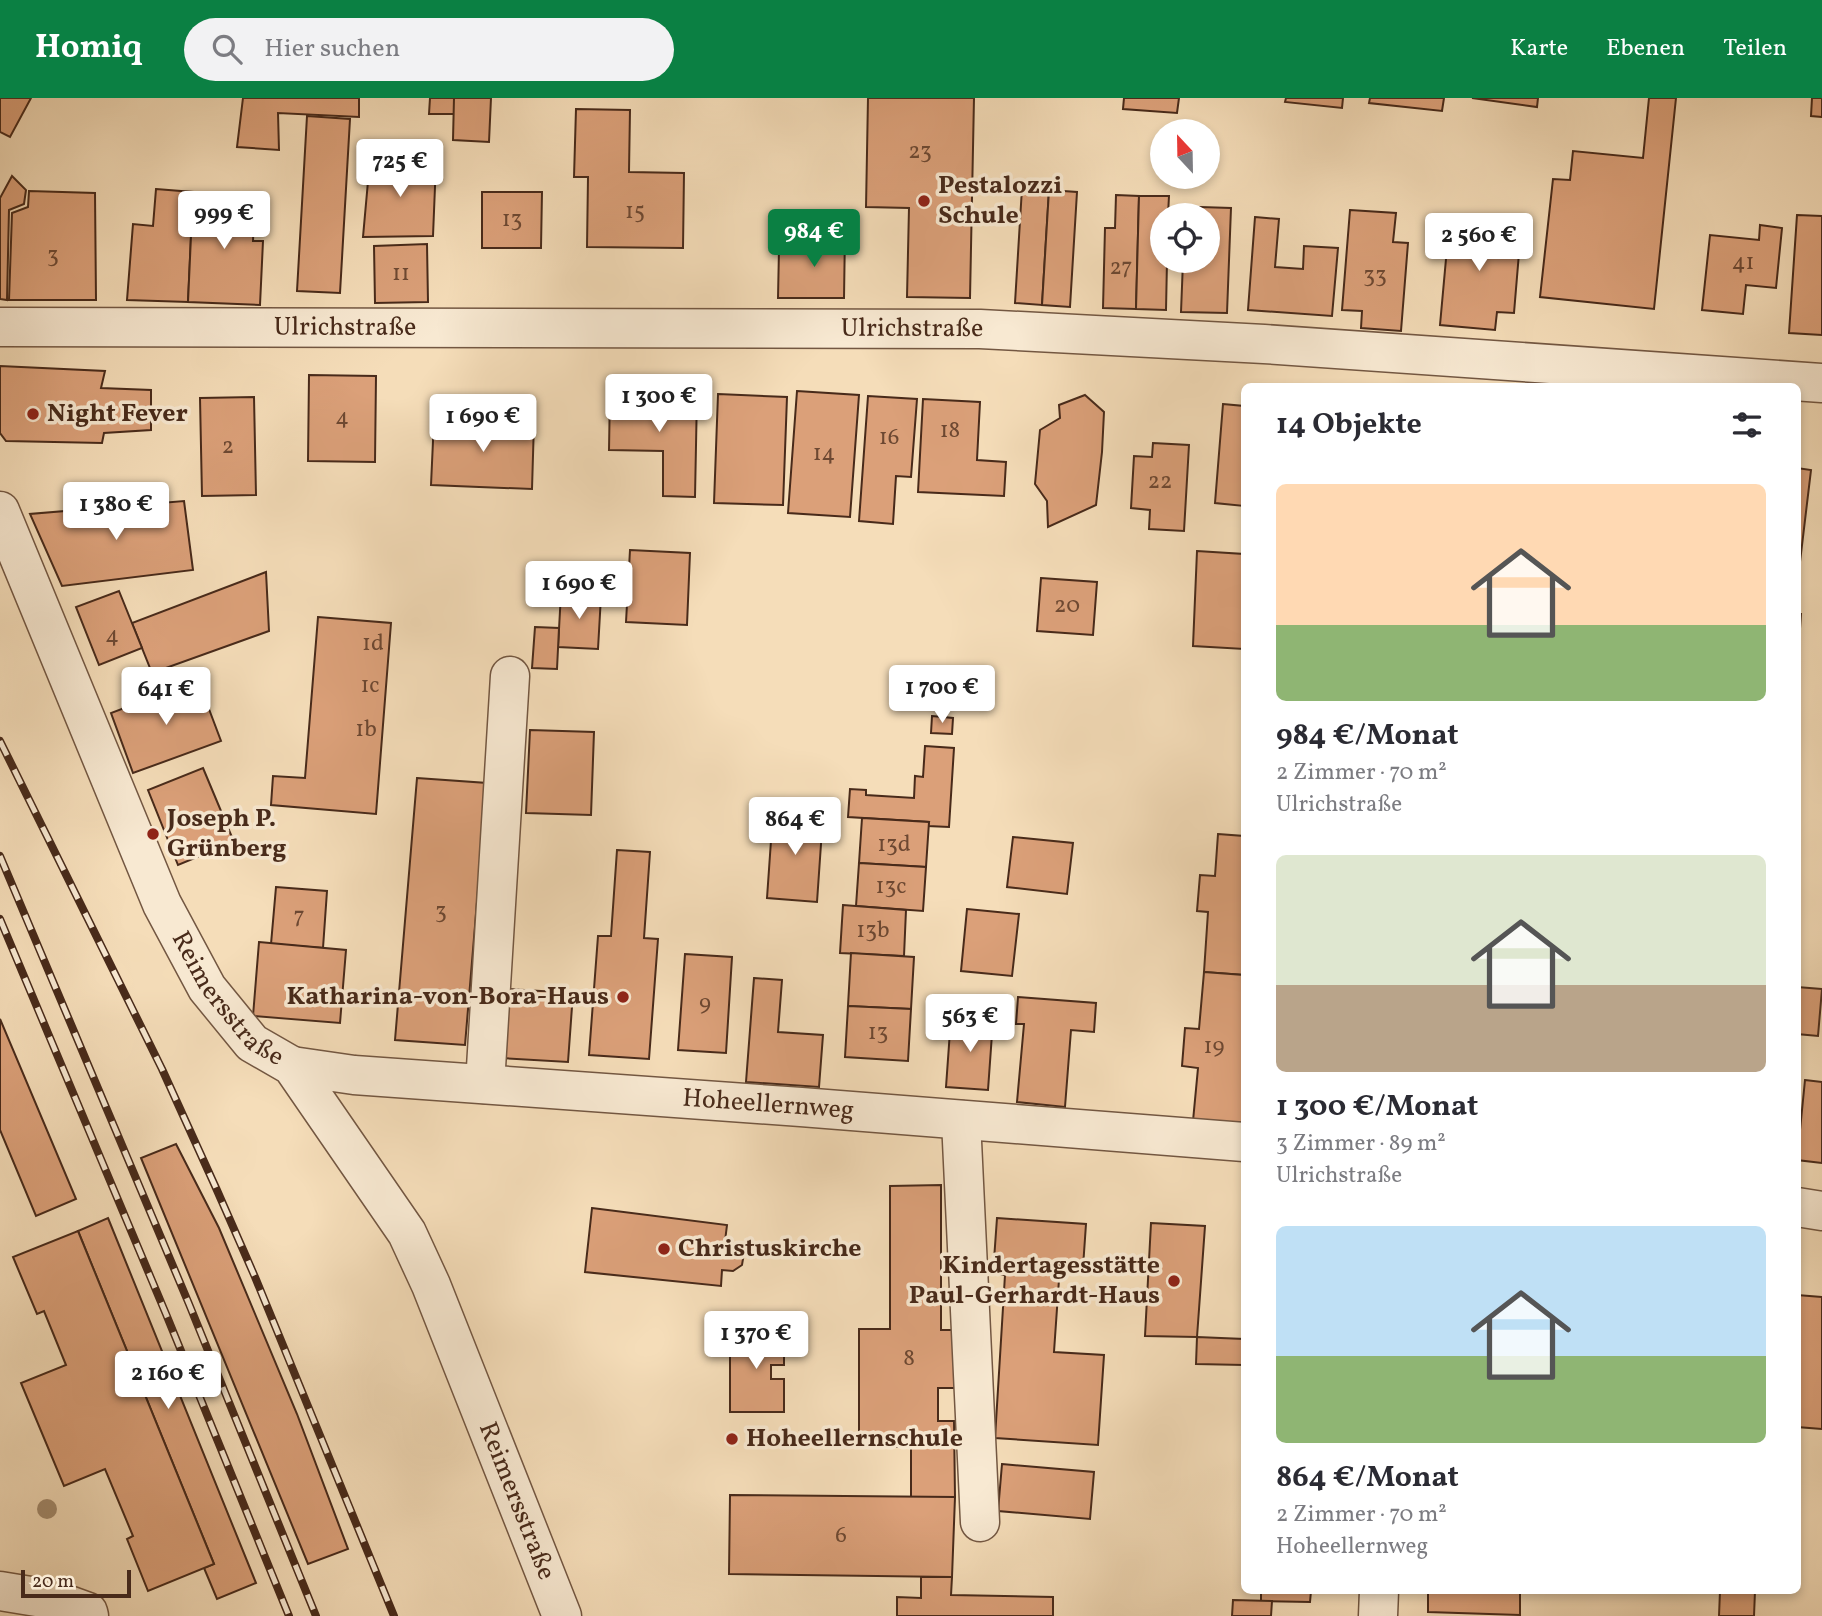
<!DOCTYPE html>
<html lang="de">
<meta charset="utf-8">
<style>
:root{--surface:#fff;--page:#f2f2f3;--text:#2b2b33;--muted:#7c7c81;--accent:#0b8043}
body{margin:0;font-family:Vollkorn,serif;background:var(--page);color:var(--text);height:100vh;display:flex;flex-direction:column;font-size:26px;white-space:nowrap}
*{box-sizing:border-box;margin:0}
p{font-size:23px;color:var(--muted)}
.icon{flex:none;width:38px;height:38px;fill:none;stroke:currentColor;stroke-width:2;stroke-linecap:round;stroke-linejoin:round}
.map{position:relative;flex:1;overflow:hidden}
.details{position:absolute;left:1241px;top:285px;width:560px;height:1211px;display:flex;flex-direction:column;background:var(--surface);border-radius:10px;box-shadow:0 4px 10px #0003}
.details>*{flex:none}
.needle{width:46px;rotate:338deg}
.fabs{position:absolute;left:1150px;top:21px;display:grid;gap:14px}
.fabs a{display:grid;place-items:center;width:70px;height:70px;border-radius:50%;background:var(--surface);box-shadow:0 4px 10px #0003;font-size:35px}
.scale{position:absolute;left:21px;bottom:18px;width:110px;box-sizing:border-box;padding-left:7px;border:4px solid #482a1a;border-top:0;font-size:19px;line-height:24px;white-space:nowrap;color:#482a1a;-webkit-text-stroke:5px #f8e9d2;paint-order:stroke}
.price{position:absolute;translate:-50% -60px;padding:0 16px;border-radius:7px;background:#fff;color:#222;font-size:23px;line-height:46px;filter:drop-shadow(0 2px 4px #0008)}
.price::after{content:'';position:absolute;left:50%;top:42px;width:21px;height:16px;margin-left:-10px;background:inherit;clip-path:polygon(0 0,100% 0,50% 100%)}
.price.active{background:var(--accent);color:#fff}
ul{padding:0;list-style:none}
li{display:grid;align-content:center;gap:14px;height:371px;padding:0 35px}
li span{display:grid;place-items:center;height:217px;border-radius:10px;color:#555}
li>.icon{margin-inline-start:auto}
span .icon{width:126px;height:126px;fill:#fffc;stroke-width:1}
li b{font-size:30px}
h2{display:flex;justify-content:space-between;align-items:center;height:84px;padding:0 35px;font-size:30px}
header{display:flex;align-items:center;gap:42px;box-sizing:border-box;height:98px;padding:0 35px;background:var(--accent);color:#fff}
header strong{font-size:33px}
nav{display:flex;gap:38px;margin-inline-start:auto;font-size:24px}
.search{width:490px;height:63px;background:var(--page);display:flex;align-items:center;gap:18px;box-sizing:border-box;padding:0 24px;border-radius:38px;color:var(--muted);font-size:26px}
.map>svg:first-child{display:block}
.building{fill:#dba079;stroke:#482a1a;stroke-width:2}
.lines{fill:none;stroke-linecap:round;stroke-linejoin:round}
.minor-casing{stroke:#735742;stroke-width:41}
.minor{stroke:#f8e9d2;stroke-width:38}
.rail-casing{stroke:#482a1a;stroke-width:8}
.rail{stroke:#f8e9d2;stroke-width:5;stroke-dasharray:16;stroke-linecap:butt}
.tree{fill:#a38b6e}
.poi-dot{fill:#8f2418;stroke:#f8e9d2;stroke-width:2.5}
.labels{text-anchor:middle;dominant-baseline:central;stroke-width:7;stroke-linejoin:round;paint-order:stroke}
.number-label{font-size:23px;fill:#6d4832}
.poi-label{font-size:26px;font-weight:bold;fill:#482a1a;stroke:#f8e9d2;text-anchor:start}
.street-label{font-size:26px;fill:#482a1a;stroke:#f8e9d2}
</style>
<header>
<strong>Homiq</strong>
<div class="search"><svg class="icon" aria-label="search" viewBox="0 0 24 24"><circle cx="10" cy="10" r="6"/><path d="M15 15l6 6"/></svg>Hier suchen</div>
<nav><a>Karte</a><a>Ebenen</a><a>Teilen</a></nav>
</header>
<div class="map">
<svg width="1822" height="1518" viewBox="0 0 1822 1518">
<rect width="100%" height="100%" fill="#f5ddb9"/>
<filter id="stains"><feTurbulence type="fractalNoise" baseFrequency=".00286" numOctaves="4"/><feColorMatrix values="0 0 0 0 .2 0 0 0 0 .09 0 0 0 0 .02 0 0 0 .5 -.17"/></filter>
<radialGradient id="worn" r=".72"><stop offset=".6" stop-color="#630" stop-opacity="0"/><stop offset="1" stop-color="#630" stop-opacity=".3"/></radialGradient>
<g class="building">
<polygon points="0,0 31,0 10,39 0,34"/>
<polygon points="243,0 359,0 359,19 278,15 279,52 237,49"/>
<polygon points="430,0 454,0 454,16 429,16"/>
<polygon points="454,0 491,0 489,44 453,42"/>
<polygon points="868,0 974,0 970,200 907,199 909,110 866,109"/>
<polygon points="1124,0 1179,0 1177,15 1123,11"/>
<polygon points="1286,0 1343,0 1342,10 1285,4"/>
<polygon points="1370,0 1444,0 1442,13 1369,5"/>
<polygon points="1472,0 1538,0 1537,9"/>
<polygon points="1649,0 1676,0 1654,211 1540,199 1553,81 1570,82 1573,53 1643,60"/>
<polygon points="1812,0 1822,0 1822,19 1811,18"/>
<polygon points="576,11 630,12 629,74 684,75 683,150 587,149 588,79 574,79"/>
<polygon points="307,18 350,21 340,195 297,193"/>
<polygon points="370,61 436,64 433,138 363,139"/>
<polygon points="12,78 26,92 24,106 9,112 7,202 0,201 0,100"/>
<polygon points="1022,90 1049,92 1042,207 1015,205"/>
<polygon points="156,91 193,94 188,204 127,202 133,126 153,128"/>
<polygon points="1049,92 1077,94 1070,209 1042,207"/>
<polygon points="29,93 95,95 96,202 9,202 12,115 28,109"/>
<polygon points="193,94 255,98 253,143 263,143 260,207 188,204"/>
<polygon points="482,94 542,94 541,150 482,150"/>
<polygon points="1116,97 1139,98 1136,211 1103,210 1105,130 1115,130"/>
<polygon points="1139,98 1169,98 1168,117 1162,117 1162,163 1167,163 1166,212 1136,211"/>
<polygon points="1200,109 1231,110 1227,215 1181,214 1183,163 1208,163 1208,117 1200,117"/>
<polygon points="1350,112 1396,115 1393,144 1408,145 1401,233 1361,230 1362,213 1342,212"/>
<polygon points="1450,117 1510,122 1508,142 1520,143 1514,215 1497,214 1495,232 1440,227"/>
<polygon points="1797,117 1822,118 1822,237 1789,235"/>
<polygon points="1255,119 1279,121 1275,169 1303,171 1304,148 1338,150 1332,218 1248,212"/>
<polygon points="1760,127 1782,130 1776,190 1746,187 1743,216 1702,212 1710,137 1759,142"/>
<polygon points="816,133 845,133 844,200 778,200 779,151 816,152"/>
<polygon points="427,146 428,204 375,205 374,148"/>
<polygon points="0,268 105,273 101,290 151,292 151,332 104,335 102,345 6,343 0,335"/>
<polygon points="309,277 376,278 375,364 308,363"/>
<polygon points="797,293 859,297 850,419 788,415"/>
<polygon points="610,294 697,296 695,399 663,398 663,353 609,352"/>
<polygon points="718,296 787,299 783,407 714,405"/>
<polygon points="1085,297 1104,314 1102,354 1096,407 1048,429 1047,403 1035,386 1040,332 1060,320 1059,307"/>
<polygon points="868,298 917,301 911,379 896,378 893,426 859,423"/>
<polygon points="254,299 256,397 202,398 200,300"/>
<polygon points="923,301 980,304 977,362 1006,364 1004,398 918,394"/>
<polygon points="1223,306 1244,308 1244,408 1215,405"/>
<polygon points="434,321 534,324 532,391 431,387"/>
<polygon points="1153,345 1189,347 1184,433 1149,431 1150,412 1131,410 1134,358 1152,359"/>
<polygon points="1797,370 1811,372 1800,464 1797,463"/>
<polygon points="184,403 193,472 62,488 30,416"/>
<polygon points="630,452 690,455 687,527 626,524"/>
<polygon points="1197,453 1244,456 1244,551 1193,548"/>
<polygon points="266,474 269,533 152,575 132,525"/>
<polygon points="1041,480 1097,484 1093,537 1037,533"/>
<polygon points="119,493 142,550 99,567 76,509"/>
<polygon points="561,495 601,498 598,551 558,549"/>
<polygon points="1797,516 1801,516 1797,574"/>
<polygon points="318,519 391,525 376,716 271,707 273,678 305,680"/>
<polygon points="535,529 559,530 557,571 532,570"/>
<polygon points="198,582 221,643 133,675 111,615"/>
<polygon points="932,618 953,620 952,636 931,635"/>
<polygon points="530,632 594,634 591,717 526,715"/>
<polygon points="925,648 954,650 949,729 928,728 929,724 848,719 850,691 866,692 866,697 914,700 915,678 923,679"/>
<polygon points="203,670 234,744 178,767 148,692"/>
<polygon points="417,680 487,685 465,947 395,942"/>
<polygon points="773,714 823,717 817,804 767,800"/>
<polygon points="862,720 929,724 926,769 859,765"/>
<polygon points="1218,736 1244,738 1244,877 1204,874 1208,814 1197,813 1200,777 1215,778"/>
<polygon points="1013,739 1073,745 1067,796 1007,789"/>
<polygon points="617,752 650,754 644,840 658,841 649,961 589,957 598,838 611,838"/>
<polygon points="859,765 926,769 923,813 856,808"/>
<polygon points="276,789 327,793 323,850 271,846"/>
<polygon points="843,807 906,812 904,858 840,855"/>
<polygon points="967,811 1019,816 1012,878 961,873"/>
<polygon points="259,844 346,852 340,925 253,918"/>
<polygon points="851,855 914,859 911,911 848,908"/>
<polygon points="685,856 732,859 726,955 678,952"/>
<polygon points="1204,874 1244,877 1244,1027 1193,1023 1198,970 1182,968 1185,930 1199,931"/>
<polygon points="754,880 782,882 778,934 823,937 819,989 746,984"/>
<polygon points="1797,889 1822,891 1818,938 1797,936"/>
<polygon points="506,891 573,895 568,964 501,960"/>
<polygon points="1018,899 1096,905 1094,934 1071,932 1065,1009 1017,1004 1024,926 1016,926"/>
<polygon points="848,908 911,911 908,963 845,959"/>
<polygon points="951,919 993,922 988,992 946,989"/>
<polygon points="0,921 76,1101 36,1118 0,1032"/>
<polygon points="1805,982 1822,984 1822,1065 1797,1062"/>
<polygon points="176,1046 219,1130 297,1316 348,1451 308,1466 141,1060"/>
<polygon points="941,1087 941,1232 959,1232 958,1290 938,1290 938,1323 954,1323 955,1399 911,1399 911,1349 859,1349 859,1231 890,1231 890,1088"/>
<polygon points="592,1110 727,1127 725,1143 738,1146 744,1155 742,1167 733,1173 722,1172 721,1188 585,1174"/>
<polygon points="108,1120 256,1485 217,1501 204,1470 214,1466 78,1133"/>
<polygon points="997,1120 1086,1126 1083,1169 1060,1167 1054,1254 1104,1257 1098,1347 995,1340 1005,1177 993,1176"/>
<polygon points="1151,1125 1205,1128 1197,1239 1145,1238"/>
<polygon points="78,1133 214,1466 148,1493 127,1441 133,1438 105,1371 64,1388 21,1285 66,1267 44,1213 37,1216 13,1159"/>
<polygon points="1797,1197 1822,1199 1822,1331 1797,1329"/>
<polygon points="730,1233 784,1233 784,1267 771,1267 771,1281 784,1281 784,1314 730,1314"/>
<polygon points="1197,1239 1244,1241 1244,1267 1196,1266"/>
<polygon points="1002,1366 1094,1374 1090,1421 998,1413"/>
<polygon points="730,1397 955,1399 952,1479 729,1476"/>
<polygon points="921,1479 952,1479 951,1497 1053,1499 1053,1518 897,1518 897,1499 921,1500"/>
<polygon points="1261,1493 1311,1493 1310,1504 1261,1503"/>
<polygon points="1428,1493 1520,1493 1520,1517 1428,1514"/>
<polygon points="1720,1493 1755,1493 1754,1518 1719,1518"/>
<polygon points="1233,1502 1272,1503 1271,1518 1232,1518"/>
</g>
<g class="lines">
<g class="minor-casing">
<g id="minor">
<path id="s1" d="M0,229L980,231L1264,246L1822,285"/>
<path id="s2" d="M0,413L162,806L207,890L252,945L292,968L407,1135L431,1187L562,1518"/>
<path id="s3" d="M292,968L354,977L801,1009L1244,1044"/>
<polyline points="485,986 510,578"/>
<polyline points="961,1022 980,1424"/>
<polyline points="1797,1109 1822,1113"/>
<polyline points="0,1493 55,1502 88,1514 89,1518"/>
<polyline points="1378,1518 1379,1493"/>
</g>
</g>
<use href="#minor" class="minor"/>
<g class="rail-casing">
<g id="rail">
<polyline points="0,643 162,971 216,1090 255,1179 394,1518"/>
<polyline points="0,758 189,1206 316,1518"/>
<polyline points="0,821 166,1216 289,1518"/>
</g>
</g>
<use href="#rail" class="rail"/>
</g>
<circle class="tree" cx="47" cy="1411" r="10"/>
<g class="poi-dot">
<circle cx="924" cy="103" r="7"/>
<circle cx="33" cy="316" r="7"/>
<circle cx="153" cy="736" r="7"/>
<circle cx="623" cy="899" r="7"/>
<circle cx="664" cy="1151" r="7"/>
<circle cx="1174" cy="1183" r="7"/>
<circle cx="732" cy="1341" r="7"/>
</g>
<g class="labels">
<g class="number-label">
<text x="920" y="54">23</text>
<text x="635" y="114">15</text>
<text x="512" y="122">13</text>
<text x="53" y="158">3</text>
<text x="1743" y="165">41</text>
<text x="1121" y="170">27</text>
<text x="401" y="176">11</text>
<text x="1375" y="178">33</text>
<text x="342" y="320">4</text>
<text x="950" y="333">18</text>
<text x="889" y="340">16</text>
<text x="228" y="349">2</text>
<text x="824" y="356">14</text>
<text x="1160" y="384">22</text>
<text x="1067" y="508">20</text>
<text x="112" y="538">4</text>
<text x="373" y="546">1d</text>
<text x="370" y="588">1c</text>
<text x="366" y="632">1b</text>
<text x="894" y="747">13d</text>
<text x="891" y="789">13c</text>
<text x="441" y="814">3</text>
<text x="299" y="819">7</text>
<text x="873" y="833">13b</text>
<text x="705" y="906">9</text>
<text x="878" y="935">13</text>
<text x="1214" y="949">19</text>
<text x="909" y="1261">8</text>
<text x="841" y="1438">6</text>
</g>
<g class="poi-label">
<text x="938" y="88">Pestalozzi<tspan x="938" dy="30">Schule</tspan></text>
<text x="47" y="316">Night Fever</text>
<text x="167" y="721">Joseph P.<tspan x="167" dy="30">Grünberg</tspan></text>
<text x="609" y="899" text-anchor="end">Katharina-von-Bora-Haus</text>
<text x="678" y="1151">Christuskirche</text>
<text x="1160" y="1168" text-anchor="end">Kindertagesstätte<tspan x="1160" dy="30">Paul-Gerhardt-Haus</tspan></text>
<text x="746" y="1341">Hoheellernschule</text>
</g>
<g class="street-label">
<text stroke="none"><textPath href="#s1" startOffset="345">Ulrichstraße</textPath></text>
<text stroke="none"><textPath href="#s1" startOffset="912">Ulrichstraße</textPath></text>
<text stroke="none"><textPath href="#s2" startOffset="542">Reimersstraße</textPath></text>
<text stroke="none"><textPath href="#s3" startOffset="478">Hoheellernweg</textPath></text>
<text stroke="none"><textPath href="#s2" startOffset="1130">Reimersstraße</textPath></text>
</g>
</g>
<rect width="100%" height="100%" filter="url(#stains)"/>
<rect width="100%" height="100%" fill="url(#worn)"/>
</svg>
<div class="fabs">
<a><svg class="needle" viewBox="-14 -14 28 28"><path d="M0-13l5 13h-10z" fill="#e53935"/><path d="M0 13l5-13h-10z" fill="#7c7c81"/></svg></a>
<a><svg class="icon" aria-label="locate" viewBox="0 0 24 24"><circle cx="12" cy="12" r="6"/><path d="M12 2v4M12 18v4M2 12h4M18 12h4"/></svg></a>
</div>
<div class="scale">20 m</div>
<b class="price" style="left:400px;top:101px">725 €</b>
<b class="price" style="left:224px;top:153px">999 €</b>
<b class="price active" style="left:814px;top:171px">984 €</b>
<b class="price" style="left:1479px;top:175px">2 560 €</b>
<b class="price" style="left:659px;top:336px">1 300 €</b>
<b class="price" style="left:483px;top:356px">1 690 €</b>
<b class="price" style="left:116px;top:444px">1 380 €</b>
<b class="price" style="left:579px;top:523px">1 690 €</b>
<b class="price" style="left:942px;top:627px">1 700 €</b>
<b class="price" style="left:166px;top:629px">641 €</b>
<b class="price" style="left:795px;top:759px">864 €</b>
<b class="price" style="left:970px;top:956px">563 €</b>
<b class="price" style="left:756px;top:1273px">1 370 €</b>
<b class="price" style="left:168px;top:1313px">2 160 €</b>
<section class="details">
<h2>14 Objekte<svg class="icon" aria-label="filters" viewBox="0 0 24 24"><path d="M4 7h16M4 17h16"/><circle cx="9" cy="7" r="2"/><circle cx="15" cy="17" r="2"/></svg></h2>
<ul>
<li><span style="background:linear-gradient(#ffd9b3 65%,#8fb573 0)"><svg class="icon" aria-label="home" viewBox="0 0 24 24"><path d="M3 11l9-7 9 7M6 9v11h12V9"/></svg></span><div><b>984 €/Monat</b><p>2 Zimmer · 70 m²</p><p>Ulrichstraße</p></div></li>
<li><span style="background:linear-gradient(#dfe7d0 60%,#b9a48a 0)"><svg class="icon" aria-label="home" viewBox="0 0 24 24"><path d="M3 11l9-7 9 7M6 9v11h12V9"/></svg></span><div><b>1 300 €/Monat</b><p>3 Zimmer · 89 m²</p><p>Ulrichstraße</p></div></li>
<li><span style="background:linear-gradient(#bfe0f5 60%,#8fb573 0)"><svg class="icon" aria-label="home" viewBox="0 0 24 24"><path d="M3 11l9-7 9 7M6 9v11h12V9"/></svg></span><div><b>864 €/Monat</b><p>2 Zimmer · 70 m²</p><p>Hoheellernweg</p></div></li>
</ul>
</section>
</div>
